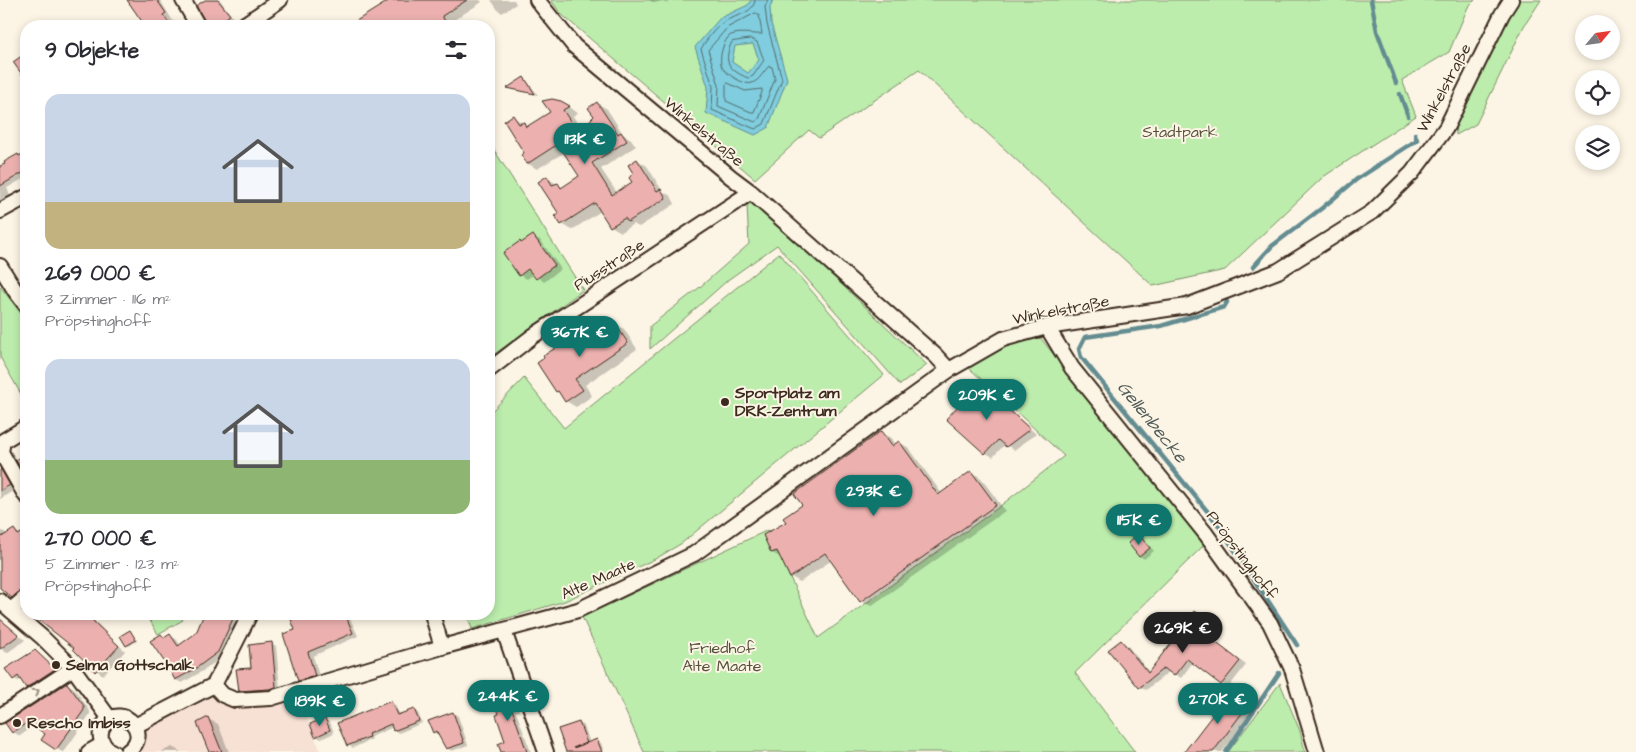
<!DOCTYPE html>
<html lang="de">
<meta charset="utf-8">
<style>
:root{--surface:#fff;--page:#f7f7f7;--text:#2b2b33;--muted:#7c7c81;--accent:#0f766e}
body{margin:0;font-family:"Architects Daughter",sans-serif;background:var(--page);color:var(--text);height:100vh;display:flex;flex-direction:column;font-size:19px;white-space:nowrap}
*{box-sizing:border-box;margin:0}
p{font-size:16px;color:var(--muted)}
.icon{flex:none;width:28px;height:28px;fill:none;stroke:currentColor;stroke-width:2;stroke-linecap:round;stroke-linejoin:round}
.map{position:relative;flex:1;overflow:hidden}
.sheet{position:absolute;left:20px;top:20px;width:475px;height:600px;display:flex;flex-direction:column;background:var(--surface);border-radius:20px;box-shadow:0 2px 8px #0003}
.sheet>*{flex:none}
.needle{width:32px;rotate:61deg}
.fabs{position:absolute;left:1575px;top:15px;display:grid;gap:10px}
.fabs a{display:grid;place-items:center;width:45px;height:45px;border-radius:50%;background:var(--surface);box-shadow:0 2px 8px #0003;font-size:25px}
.price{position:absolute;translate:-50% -42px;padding:0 11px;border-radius:18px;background:var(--accent);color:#fff;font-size:16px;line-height:32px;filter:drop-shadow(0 1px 2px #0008)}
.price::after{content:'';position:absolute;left:50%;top:30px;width:15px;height:11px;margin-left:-8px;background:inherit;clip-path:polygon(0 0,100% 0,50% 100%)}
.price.on{background:#222;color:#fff}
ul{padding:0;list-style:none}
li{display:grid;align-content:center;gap:10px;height:265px;padding:0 25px}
li span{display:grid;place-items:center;height:155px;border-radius:15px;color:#555}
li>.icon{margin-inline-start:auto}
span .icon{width:90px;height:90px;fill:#fffc;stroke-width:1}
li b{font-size:21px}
h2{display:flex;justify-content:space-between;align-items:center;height:60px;padding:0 25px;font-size:21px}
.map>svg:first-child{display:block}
.built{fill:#f7e1d5}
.green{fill:#bcedad;stroke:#7c8c66}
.water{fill:#7fcdde;stroke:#648c91;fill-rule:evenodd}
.shadow{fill:#0003}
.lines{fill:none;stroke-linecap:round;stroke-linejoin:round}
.shore{stroke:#566b6b;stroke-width:1}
.stream{stroke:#648c91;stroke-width:4.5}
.building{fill:#ecb1af;stroke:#3b2a1e}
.minor-casing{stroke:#3b2a1e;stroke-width:18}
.minor{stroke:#fcf5e5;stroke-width:14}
.oneway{stroke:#9c9082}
.poi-dot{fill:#3b2a1e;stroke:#fcf5e5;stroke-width:2}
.labels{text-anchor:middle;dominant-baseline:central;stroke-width:4;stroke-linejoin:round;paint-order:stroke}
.street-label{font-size:16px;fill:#3b2a1e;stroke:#fcf5e5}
.park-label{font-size:16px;fill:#55513b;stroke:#fcf5e5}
.poi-label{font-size:16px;font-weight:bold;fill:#3b2a1e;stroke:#fcf5e5;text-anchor:start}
.water-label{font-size:18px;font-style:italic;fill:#4f5b58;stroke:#fcf5e5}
</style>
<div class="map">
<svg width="1636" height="752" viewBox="0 0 1636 752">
<rect width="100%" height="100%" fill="#fcf5e5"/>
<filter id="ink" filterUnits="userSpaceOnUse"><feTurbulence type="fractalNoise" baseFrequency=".02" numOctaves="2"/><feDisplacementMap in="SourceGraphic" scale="10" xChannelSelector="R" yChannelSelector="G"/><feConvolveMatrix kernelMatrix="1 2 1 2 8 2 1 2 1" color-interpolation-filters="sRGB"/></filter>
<g filter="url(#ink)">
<polygon class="built" points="213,694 244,705 299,699 321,752 138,752 146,729"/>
<g class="green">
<polygon points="551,0 1475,0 1468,7 1449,52 1402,80 1416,116 1323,177 1225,270 1153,286 919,70 819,138 809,130 755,179 561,14"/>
<polygon points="1519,0 1541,0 1524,26 1476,124 1456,135 1455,122 1479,77 1506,23"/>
<polygon points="489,142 583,290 489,358"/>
<polygon points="752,200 927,365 900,385 777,245 729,279 650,349 650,326 700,287 749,244 747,206"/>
<polygon points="779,253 884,375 682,543 657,558 565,601 472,629 467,614 489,614 489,414 524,378 564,428"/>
<polygon points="0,286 26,320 26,403 0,357"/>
<polygon points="1039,336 1204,545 1075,673 1135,752 644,752 582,617 768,530 818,638 995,510 1064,456 969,368 1011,342"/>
<polygon points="146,614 179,614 183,620 158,634"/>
<polygon points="1280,683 1300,731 1305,752 1228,752"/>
</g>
<path class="water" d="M751,0H773L770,7L771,23L787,79L768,128L755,135L706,113L708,87L695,47L720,18L748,5ZM753,44L759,60L748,73L732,62L735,46Z"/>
<g class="shadow">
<polygon points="128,0 160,0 176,26 147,26"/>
<polygon points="204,0 220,0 234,19 224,26 209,26 198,6 205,2"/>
<polygon points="392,0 480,0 482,2 451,22 454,26 348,26"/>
<polygon points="491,0 514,0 516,4 502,13 498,10"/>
<polygon points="649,0 675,0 666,3 662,1 655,3"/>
<polygon points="524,79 528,82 538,95 509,88"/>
<polygon points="561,102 578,113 573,116 582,131 595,116 597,103 607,109 623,134 631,139 636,146 601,169 617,193 634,182 637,160 647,166 663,192 671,196 675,204 639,227 633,224 621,232 611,226 601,211 572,230 562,224 561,214 547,178 563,188 581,176 565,152 537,169 527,163 526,153 513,117 529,127 551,112"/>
<polygon points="26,151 26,177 7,188 12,201 0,205 0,168 7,165 6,163"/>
<polygon points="533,236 540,240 561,269 544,282 534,274 527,279 520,275 522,244"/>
<polygon points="614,323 624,329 637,349 585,385 592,396 576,407 566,401 561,393 557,391 596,326 603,330"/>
<polygon points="982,387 989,391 1036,434 1014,450 1005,444 993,457 986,453 962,408"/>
<polygon points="881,433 891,438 895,445 899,442 909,448 942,494 972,472 981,478 1005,511 871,606 861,601 832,560 800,582 791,577 782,558 772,553 788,523 803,505"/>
<polygon points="0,468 6,471 16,489 0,499"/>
<polygon points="0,530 8,534 14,530 21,535 26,531 26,596 20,601 0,586"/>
<polygon points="1138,536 1143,538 1154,551 1144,559 1140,556"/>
<polygon points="33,614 87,614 125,651 103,675 96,670 76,648"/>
<polygon points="99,614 118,614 107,620 100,616"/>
<polygon points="206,614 243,614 225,655 201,672 182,683 176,680 169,666 161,635 166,638 170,636 176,639 181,646 197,634"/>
<polygon points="291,614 330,614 331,618 340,614 346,614 349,616 358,636 313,656 320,679 305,683 299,680 297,631"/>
<polygon points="1202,616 1223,632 1215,642 1246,665 1228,688 1193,662 1181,678 1170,671 1146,690 1140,687 1121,642 1127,645 1150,673"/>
<polygon points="0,619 25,640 7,653 0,648"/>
<polygon points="130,632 137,641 129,646 127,645"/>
<polygon points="271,643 276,646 280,690 244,693 240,690 252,669"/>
<polygon points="35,651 59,672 32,690 27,687 22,679 18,681 14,679"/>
<polygon points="67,684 74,688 90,711 90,714 64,752 62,752 43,740 47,733 35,725 20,736 13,732"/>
<polygon points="506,685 511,688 519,711 516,712 531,752 502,752 506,742 498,697"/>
<polygon points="1237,697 1254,710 1222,752 1186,752"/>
<polygon points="391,702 395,705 400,716 414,710 418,713 422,723 399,733 394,730 393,727 371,737 372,739 353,748 348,745"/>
<polygon points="453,713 458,716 468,745 452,751 447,748 438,735 434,732"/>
<polygon points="208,719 218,724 229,752 210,752"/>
<polygon points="325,720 330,722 334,733 321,739 316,736"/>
<polygon points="579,723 584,726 590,743 597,741 601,743 604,752 568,752"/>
<polygon points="172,747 181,752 161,752"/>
</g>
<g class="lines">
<g class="shore">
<path d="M755,0C754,14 734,15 724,22C716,27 706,40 701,49L713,86L712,110L755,129L764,124L782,79L767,24L765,7L768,0"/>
<path d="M756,13L759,15L762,34C754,35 741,31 731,35C723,39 718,60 722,67C726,74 745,86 752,83C759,81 764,71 769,66L772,67L775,79L759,119L755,122L718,106L719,85L708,50L727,28Z"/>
<path d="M751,39L757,42L764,60L753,76L748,78C729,70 722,62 732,42Z"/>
<polygon points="728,83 745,91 762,89 762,92 754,112 751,112 726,101 726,85"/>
</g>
<g class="stream">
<polyline points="1371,0 1377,31 1396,83"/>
<polyline points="1400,94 1408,116"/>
<polyline points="1253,267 1272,246 1322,208 1357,179 1417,140 1415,134"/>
<polyline points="1227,302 1224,307 1161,326 1085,337 1079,349 1081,357 1217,523 1297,645"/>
<polyline points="1226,752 1279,673"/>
</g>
</g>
<g class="building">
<polygon points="127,0 157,0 166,13 163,15 171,26 148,26 145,22 143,23"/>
<polygon points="205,0 218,0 230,15 215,26 207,26 196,6"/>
<polygon points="390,0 467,0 442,16 448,26 348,26"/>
<polygon points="26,53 26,80 13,62"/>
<polygon points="524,77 535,94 507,88"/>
<polygon points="552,99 561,101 570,106 563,110 578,133 594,116 588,108 597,102 618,134 621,132 627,141 592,163 612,195 632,182 629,178 633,173 628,165 637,159 657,191 661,189 666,198 628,222 625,218 610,227 595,203 561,225 555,216 559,214 538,182 547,176 552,185 558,183 561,188 579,176 558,144 527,164 521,155 524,153 504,121 513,115 519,124 524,122 526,127 550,112 542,101"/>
<polygon points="26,152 26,171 0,186 0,166 5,164 4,162 18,154 19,156"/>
<polygon points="533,235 555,265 536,279 528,269 519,276 503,253 520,241 521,243"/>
<polygon points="614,322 628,343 575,379 583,390 565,402 558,391 556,392 537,363 544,358 543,356 574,336 575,337 596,325 600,331"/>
<polygon points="982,385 1030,429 1006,447 998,440 985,454 946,419 959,405 961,407"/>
<polygon points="881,431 892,446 899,441 938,495 971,471 996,505 860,602 825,553 790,578 777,551 771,553 763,535 786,522 783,518 802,505 794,494"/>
<polygon points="26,454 26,474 24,476 16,460"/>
<polygon points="1,469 10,485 0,491 0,470"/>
<polygon points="14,529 18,535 26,530 26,588 21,590 12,598 0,588 0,538"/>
<polygon points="1138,534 1150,548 1139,557 1128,543"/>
<polygon points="1195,611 1217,628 1210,638 1240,661 1221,685 1187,659 1174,676 1164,668 1139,688 1108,650 1121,640 1148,673"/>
<polygon points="31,614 105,614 93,621 119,646 95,672 73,649 74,648"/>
<polygon points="204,614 235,614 218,652 195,669 175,680 168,667 150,641 161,634 164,638 170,634 178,646 196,633"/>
<polygon points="289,614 345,614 353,633 308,652 315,676 298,681 283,634 295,630"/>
<polygon points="0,619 19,635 0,649"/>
<polygon points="130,630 136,640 126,646 120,636"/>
<polygon points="272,642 276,687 269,689 239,691 236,669 251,668 249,645"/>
<polygon points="35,650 55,669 26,688 18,676 13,680 5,669"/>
<polygon points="67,683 84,706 84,710 56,750 41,740 45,734 28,722 12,733 5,723"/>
<polygon points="506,684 515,708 512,709 527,752 501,752 498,744 505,741 496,715 499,714 493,698 496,697 493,689"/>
<polygon points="1230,692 1248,705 1213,752 1184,752"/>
<polygon points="391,701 397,715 414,709 419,721 393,731 391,724 368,734 369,737 347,746 337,723"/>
<polygon points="453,712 464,743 446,749 436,731 433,733 428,721"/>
<polygon points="208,717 222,752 209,752 197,723"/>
<polygon points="325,718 330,730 315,737 310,724"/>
<polygon points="579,722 587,743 573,748 597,739 602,752 566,752 558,729"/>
</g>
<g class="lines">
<g class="minor-casing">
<g id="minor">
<polyline points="183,0 198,26"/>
<polyline points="537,0 574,46 731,177 751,192 936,356 949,370"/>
<polyline points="242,26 280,0"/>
<polyline points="0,211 26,197"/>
<polyline points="0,266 16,292 26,305"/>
<polyline points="1047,327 1072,368 1206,534 1270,623 1292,669 1317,752"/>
<polyline points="489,370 533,336 751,192"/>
<polyline points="26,427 3,441 1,452 26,496"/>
<polyline points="0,601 43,638 73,668 110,719"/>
<polyline points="11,610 26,597"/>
<polyline points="432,614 442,647"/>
<polyline points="504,631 546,752"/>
<polyline points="214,685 223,695 235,700 271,698 442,647 578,610 694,554 949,370 1003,339 1047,327 1187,306 1278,271 1372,212 1412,173 1446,128 1502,14 1511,0"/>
<polyline points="0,716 73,668"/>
<polyline points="135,726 214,685 250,614"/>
<polyline points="89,752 103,744"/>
<path d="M113,752C107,750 102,744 101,738C100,733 102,727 105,723C123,703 154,734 127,752"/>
</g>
</g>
<use href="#minor" class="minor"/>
</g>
<defs><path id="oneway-chevron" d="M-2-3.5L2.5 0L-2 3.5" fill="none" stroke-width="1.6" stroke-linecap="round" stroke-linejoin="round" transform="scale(1.25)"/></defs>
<use class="oneway" href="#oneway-chevron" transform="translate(36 692) rotate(-33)"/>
</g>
<g class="poi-dot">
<circle cx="725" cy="402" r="5"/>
<circle cx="56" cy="665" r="5"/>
<circle cx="17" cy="723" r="5"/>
</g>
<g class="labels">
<g class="street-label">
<text transform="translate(1444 88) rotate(-62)">Winkelstraße</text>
<text transform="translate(704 132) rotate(40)">Winkelstraße</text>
<text transform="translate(609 265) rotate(-33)">Piusstraße</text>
<text transform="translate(1061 310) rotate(-11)">Winkelstraße</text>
<text transform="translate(1242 555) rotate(53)">Pröpstinghoff</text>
<text transform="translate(598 579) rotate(-24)">Alte Maate</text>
</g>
<g class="park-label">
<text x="1180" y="132">Stadtpark</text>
<text x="722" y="648">Friedhof<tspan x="722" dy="18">Alte Maate</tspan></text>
</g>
<g class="poi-label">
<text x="735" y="393">Sportplatz am<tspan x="735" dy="18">DRK-Zentrum</tspan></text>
<text x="66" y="665">Selma Gottschalk</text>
<text x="27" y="723">Rescho Imbiss</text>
</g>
<g class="water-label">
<text transform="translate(1152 422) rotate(51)">Gellenbecke</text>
</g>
</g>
</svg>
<div class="fabs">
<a><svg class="needle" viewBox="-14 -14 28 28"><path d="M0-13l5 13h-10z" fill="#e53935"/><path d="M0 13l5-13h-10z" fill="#7c7c81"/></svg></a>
<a><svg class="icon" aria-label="locate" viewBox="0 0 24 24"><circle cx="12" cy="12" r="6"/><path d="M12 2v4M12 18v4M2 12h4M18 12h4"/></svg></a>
<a><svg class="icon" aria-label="layers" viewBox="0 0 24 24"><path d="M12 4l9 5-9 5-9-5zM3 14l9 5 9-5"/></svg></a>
</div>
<b class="price" style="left:585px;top:165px">113K €</b>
<b class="price" style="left:580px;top:358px">367K €</b>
<b class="price" style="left:987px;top:421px">209K €</b>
<b class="price" style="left:874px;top:517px">293K €</b>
<b class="price" style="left:1139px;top:546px">115K €</b>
<b class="price on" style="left:1183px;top:654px">269K €</b>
<b class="price" style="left:508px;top:722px">244K €</b>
<b class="price" style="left:1218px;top:725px">270K €</b>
<b class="price" style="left:320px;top:727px">189K €</b>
<section class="sheet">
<h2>9 Objekte<svg class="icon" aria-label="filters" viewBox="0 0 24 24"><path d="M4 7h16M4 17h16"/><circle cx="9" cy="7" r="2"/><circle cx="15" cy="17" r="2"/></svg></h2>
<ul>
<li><span style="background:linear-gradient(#c9d6e8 70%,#c2b280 0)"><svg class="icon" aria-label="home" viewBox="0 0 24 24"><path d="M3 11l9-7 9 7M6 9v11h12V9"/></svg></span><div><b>269 000 €</b><p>3 Zimmer · 116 m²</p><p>Pröpstinghoff</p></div></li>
<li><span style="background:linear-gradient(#c9d6e8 65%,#8fb573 0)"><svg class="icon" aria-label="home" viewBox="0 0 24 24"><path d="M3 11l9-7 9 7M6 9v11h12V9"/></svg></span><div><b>270 000 €</b><p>5 Zimmer · 123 m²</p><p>Pröpstinghoff</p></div></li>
</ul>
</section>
</div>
